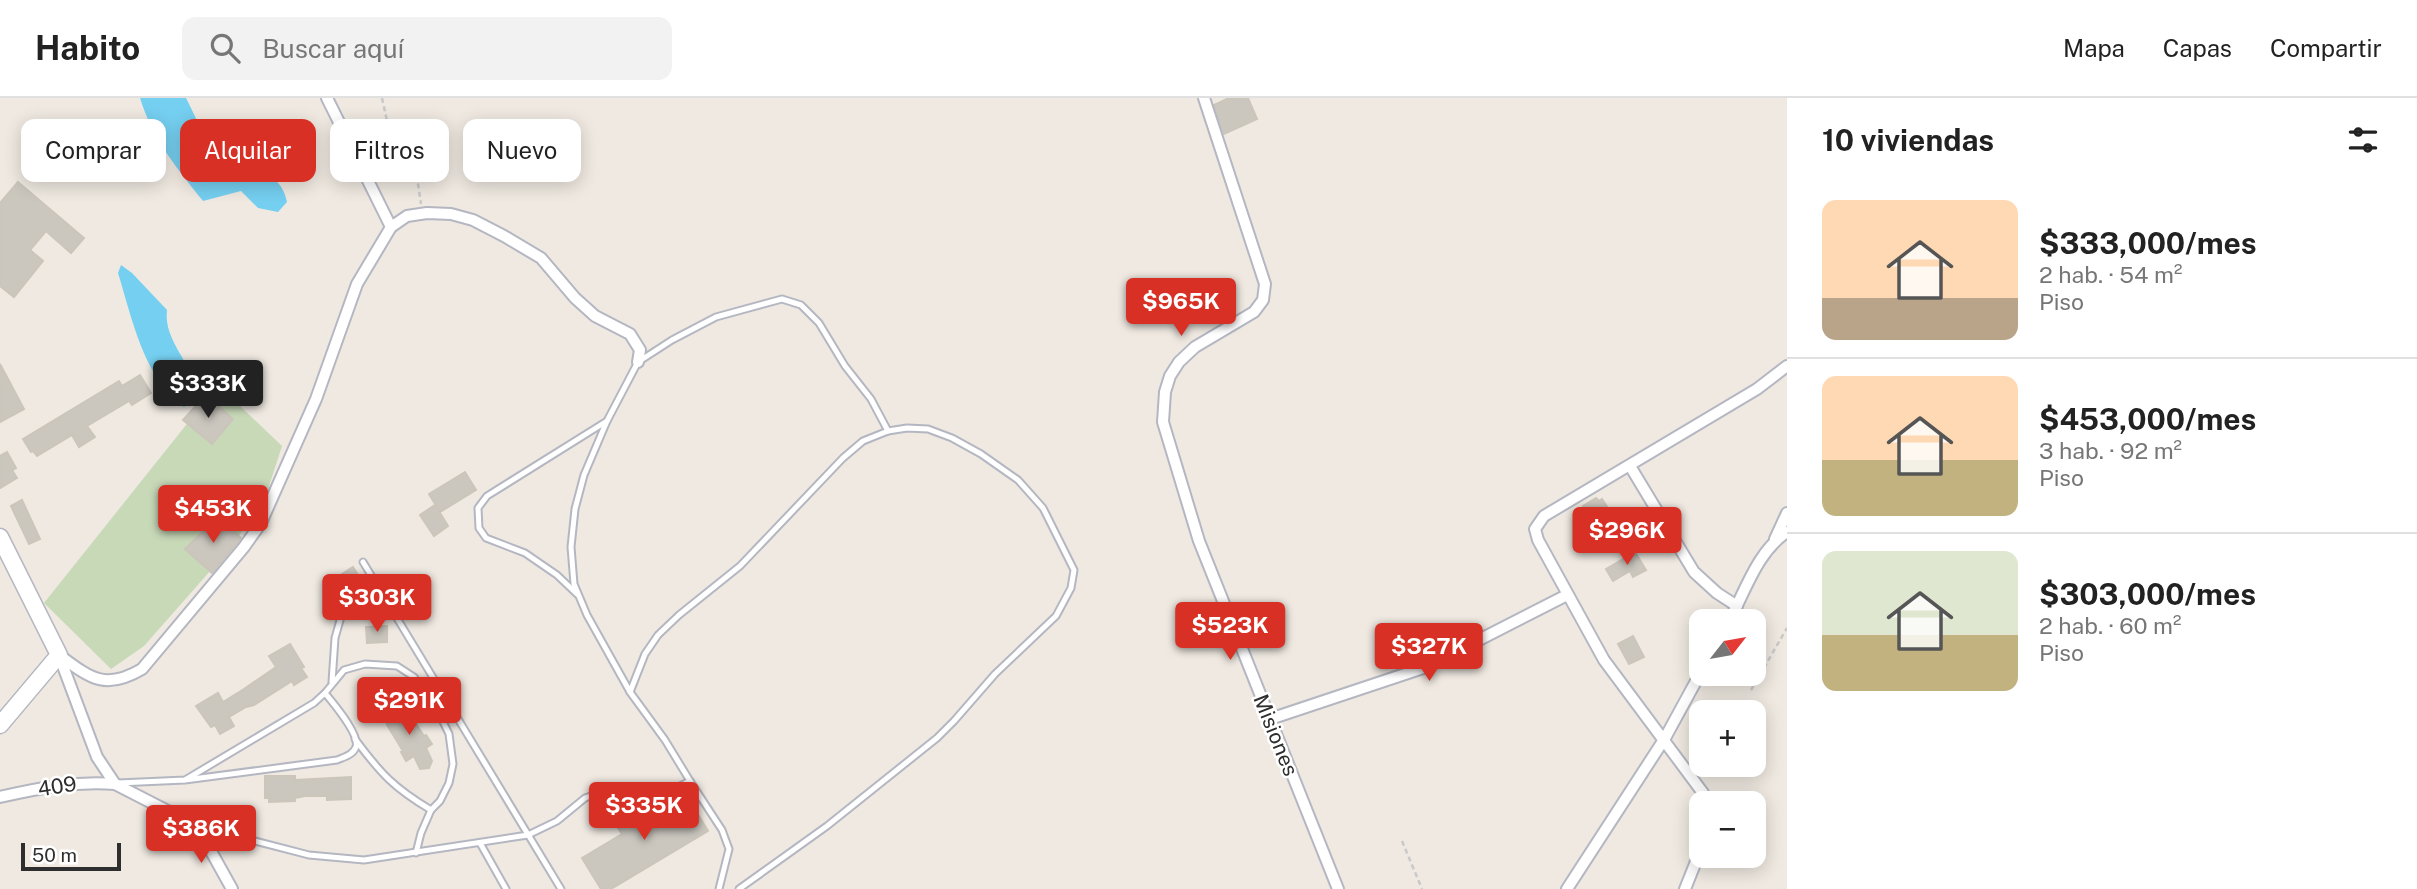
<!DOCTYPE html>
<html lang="es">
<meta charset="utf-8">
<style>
:root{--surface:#fff;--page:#f2f2f2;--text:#222;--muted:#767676;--line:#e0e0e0;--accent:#d93025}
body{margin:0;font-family:"Public Sans",sans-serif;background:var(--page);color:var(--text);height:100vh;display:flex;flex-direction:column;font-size:26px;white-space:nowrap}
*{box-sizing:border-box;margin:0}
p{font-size:23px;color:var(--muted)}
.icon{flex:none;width:38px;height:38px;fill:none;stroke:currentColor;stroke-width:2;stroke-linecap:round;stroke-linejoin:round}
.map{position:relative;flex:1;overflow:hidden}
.sheet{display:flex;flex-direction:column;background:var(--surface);width:630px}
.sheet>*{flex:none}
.top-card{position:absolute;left:21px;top:21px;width:665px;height:63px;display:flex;gap:14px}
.needle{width:46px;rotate:59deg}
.fabs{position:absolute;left:1689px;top:511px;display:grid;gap:14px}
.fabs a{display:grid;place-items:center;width:77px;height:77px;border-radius:14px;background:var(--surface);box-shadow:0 4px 18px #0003;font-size:35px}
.scale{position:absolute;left:21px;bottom:18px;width:100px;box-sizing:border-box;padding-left:7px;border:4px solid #2e2e2e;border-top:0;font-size:19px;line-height:24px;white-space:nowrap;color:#2e2e2e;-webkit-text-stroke:5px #fff;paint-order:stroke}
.price{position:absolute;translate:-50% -60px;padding:0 16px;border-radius:7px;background:var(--accent);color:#fff;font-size:23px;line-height:46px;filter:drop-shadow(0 2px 4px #0008)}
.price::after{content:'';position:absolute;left:50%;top:42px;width:21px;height:16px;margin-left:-10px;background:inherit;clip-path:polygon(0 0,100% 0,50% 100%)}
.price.active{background:#222;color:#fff}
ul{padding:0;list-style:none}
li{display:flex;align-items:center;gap:21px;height:175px;padding:0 35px}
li+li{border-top:2px solid var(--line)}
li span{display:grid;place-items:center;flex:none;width:196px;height:140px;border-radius:14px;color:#555}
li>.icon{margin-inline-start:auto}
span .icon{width:84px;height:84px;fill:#fffc;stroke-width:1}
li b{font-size:30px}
h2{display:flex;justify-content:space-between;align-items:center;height:84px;padding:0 35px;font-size:30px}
.chip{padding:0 24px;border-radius:14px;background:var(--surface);box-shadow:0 4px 18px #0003;font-size:24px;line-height:63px}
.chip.active{background:var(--accent);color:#fff}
header{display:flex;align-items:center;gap:42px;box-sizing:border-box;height:98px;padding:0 35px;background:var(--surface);border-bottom:2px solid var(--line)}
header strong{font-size:33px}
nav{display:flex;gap:38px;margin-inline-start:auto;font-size:24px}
.search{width:490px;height:63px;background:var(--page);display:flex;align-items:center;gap:18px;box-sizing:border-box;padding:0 24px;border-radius:14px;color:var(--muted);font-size:26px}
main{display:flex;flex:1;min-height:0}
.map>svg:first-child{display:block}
.cemetery{fill:#c8d9b8}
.water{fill:#75cff0}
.building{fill:#cbc7bf;stroke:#cbc5ba;stroke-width:2}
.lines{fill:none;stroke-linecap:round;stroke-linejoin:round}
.lane-casing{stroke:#b4b7c1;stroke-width:9}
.street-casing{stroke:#b4b7c1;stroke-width:14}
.secondary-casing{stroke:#b4b7c1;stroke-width:19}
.path{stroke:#c9c9c9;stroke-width:2.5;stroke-dasharray:5 3.5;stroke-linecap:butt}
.lane{stroke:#fff;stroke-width:5}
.street{stroke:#fff;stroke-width:10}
.secondary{stroke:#fff;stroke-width:16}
.labels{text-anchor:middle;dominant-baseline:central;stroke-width:5;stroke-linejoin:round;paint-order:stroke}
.street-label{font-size:21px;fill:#2e2e2e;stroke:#fff}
</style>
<header>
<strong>Habito</strong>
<div class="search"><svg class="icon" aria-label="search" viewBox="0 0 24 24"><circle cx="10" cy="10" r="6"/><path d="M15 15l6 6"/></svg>Buscar aquí</div>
<nav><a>Mapa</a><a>Capas</a><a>Compartir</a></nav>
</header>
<main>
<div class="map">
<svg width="1787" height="791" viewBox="0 0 1787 791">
<rect width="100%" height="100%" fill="#efe9e1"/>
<polygon class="cemetery" points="218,287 282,348 268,391 233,447 144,548 111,571 44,505"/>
<g class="water">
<path d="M140,0H186C194,15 199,31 212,42C220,49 230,58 240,62C261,72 282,78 287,104L278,114L258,110L241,93L203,103C176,69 153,42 140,0Z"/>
<path d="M121,167L132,175L167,212C163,244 195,267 197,297L184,309C144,281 132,220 118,175Z"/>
</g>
<g class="building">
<polygon points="1229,0 1248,0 1257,21 1224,36 1214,7"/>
<polygon points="18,84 84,140 71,155 46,133 30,152 43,163 14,199 0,188 0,105"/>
<polygon points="0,266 24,311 0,324"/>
<polygon points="140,277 151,295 132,307 129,303 87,328 95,339 79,349 72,337 37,358 33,353 31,354 23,341 119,283 122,288"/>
<polygon points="206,297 233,321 212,346 183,322"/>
<polygon points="7,354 16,370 12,372 17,380 0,390 0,358"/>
<polygon points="465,374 476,392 440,414 429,396"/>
<polygon points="1596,400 1599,403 1602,401 1613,418 1596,429 1583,408"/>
<polygon points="22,402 40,441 29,446 11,408"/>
<polygon points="435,407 448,428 434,438 420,417"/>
<polygon points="215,422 222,429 225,425 241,440 212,475 185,451"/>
<polygon points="1635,454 1646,472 1633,479 1630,473 1613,483 1606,471"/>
<polygon points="353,469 374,503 356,514 336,480"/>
<polygon points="387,528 387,544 367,545 366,529"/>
<polygon points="1633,538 1644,559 1629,566 1618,546"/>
<polygon points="290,546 304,569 301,570 307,579 294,587 292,583 254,607 246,609 229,619 234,628 220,636 215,627 211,629 196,608 218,595 223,604 244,591 276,569 269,558"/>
<polygon points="393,609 410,617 424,638 426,637 432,646 426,650 432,663 429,670 420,671 414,658 406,663 401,654 403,653 387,627 385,616 389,610"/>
<polygon points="265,678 295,678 295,682 351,679 351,701 327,702 327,698 305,698 295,700 295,703 269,704 269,700 265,700"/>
<polygon points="686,697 708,733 611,791 601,791 582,760 622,736 615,725 640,710 646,721"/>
</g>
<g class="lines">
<g class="lane-casing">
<g id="lane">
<polyline points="363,464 561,791"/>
<polyline points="577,496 557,477 525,455 486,440 479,430 478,410 487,398 607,323"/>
<polyline points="332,584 335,540 342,515"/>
<polyline points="630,594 645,556 658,537 679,517 740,468 843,360 863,343 888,333 907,330 928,331 952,340 981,356 1018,382 1043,410 1074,472 1071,490 1056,518 995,576 954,623 937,640 827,728 739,791"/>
<polyline points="325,595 344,572 365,566 397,568 414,579 434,605 449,636 453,666 449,685 440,703 431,712 421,735 416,755"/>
<path d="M355,641C381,676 394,690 431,712"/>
<polyline points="690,683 722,732 729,751 719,791"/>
<path d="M118,685L185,682L337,662C344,659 353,657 356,649C360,636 333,605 325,595L314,605L185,682"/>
<polyline points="197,728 309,757 364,762 528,737 557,723 585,700 602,694 676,690 690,683 665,642 630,594 587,517 574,486 571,449 575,411 584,377 607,323 638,264 672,242 716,219 782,201 801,207 819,225 845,268 871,301 888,333"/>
<polyline points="480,745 506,791"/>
</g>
</g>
<g class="street-casing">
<g id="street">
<polyline points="327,0 391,129"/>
<polyline points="1204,0 1265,186 1263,202 1254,214 1195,249 1179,264 1170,278 1165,294 1163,324 1199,443 1338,791"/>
<polyline points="1630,368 1694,474 1717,495 1737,508"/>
<polyline points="1775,441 1787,415"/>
<path d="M1729,523C1746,492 1757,454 1787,434"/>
<path d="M59,557C90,580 105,593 142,571L244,449L261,425L316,301L357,186L391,129L407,118L427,115L451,116L473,122L504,138L541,160L575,200L595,218L630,236L640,252L638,264"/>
<polyline points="60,560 97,659 115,686 197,728 232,791"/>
<polyline points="1270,621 1426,569 1567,497"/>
<path d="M0,699C39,690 75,683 115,686"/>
<polyline points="1705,705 1703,695 1604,562 1538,442 1535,431 1544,418 1757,291 1787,268"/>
<polyline points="1567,791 1665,640 1701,574"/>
<polyline points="1685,791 1701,751"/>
</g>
</g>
<g class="secondary-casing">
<polyline id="secondary" points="0,439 59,557 0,627"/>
</g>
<g class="path">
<polyline points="382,0 389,32 418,86 421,106"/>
<polyline points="1751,592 1787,530"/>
<polyline points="1402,743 1422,791"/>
</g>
<use href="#lane" class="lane"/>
<use href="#street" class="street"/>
<use href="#secondary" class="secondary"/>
</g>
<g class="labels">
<g class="street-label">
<text transform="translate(1276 637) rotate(68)">Misiones</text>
<text transform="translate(57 688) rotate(-9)">409</text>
</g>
</g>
</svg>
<div class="fabs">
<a><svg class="needle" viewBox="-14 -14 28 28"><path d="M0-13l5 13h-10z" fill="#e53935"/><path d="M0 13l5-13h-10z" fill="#767676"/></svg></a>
<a>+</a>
<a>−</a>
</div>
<div class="scale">50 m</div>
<b class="price" style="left:1181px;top:240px">$965K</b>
<b class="price active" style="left:208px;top:322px">$333K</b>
<b class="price" style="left:213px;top:447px">$453K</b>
<b class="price" style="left:1627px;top:469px">$296K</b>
<b class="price" style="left:377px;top:536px">$303K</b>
<b class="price" style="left:1230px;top:564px">$523K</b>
<b class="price" style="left:1429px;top:585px">$327K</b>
<b class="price" style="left:409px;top:639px">$291K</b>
<b class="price" style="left:644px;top:744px">$335K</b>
<b class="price" style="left:201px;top:767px">$386K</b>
<div class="top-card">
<a class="chip">Comprar</a>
<a class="chip active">Alquilar</a>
<a class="chip">Filtros</a>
<a class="chip">Nuevo</a>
</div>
</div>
<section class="sheet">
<h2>10 viviendas<svg class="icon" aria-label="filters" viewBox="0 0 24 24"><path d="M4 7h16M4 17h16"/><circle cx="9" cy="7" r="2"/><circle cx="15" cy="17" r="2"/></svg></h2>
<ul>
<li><span style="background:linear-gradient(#ffd9b3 70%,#b9a48a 0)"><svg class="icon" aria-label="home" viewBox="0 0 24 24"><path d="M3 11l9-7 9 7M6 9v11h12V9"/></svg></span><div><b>$333,000/mes</b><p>2 hab. · 54 m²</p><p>Piso</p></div></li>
<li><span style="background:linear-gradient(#ffd9b3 60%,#c2b280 0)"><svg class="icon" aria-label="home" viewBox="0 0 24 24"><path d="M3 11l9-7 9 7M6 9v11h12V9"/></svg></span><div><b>$453,000/mes</b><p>3 hab. · 92 m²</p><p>Piso</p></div></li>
<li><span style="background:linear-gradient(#dfe7d0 60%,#c2b280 0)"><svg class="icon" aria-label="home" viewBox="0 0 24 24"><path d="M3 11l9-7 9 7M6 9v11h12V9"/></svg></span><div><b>$303,000/mes</b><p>2 hab. · 60 m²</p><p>Piso</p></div></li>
</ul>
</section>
</main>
